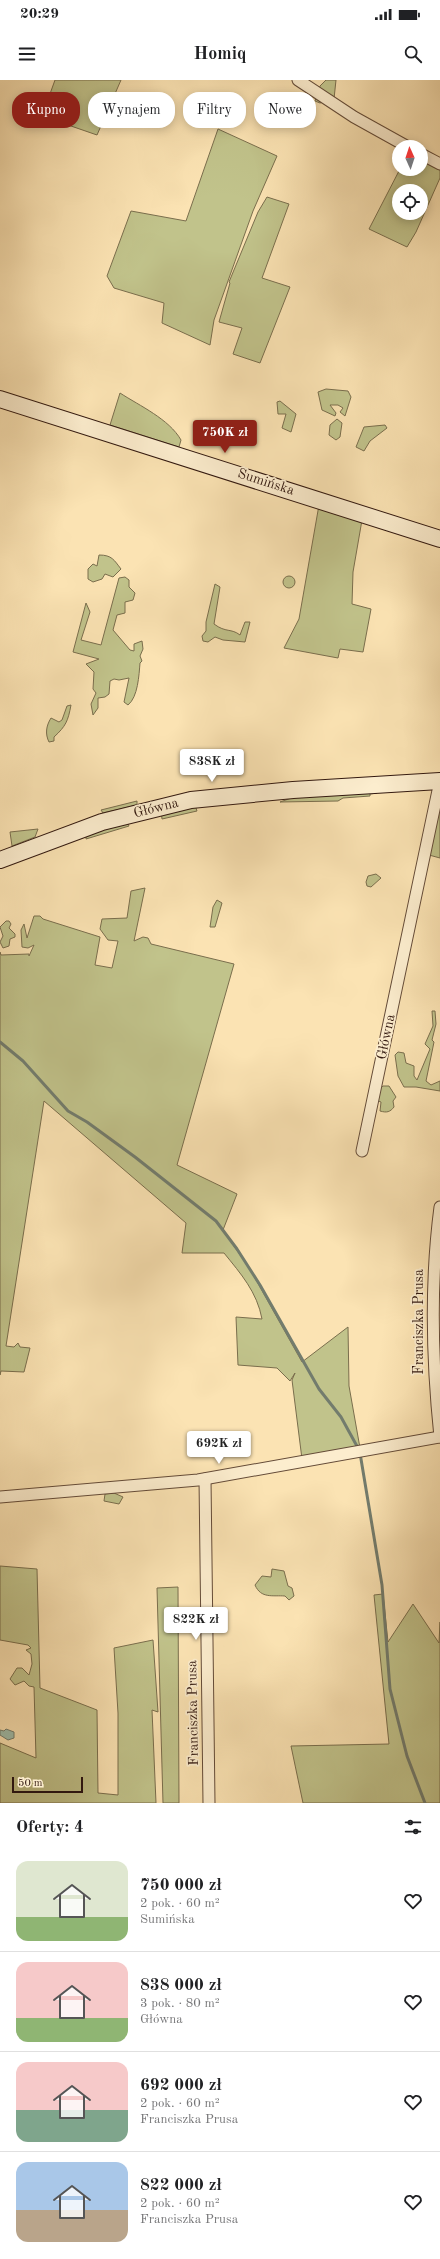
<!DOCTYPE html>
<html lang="pl">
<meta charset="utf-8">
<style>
:root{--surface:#fff;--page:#f6f6f6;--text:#202124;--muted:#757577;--line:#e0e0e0;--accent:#8f2418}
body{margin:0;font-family:"Old Standard TT",serif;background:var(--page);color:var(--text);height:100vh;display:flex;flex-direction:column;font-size:15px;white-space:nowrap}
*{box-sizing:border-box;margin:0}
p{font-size:13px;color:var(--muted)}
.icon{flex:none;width:22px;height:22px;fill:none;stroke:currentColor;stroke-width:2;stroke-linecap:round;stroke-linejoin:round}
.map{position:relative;height:1723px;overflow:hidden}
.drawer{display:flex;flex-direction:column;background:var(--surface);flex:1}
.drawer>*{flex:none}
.top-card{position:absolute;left:12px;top:12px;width:416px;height:36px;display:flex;gap:8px}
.needle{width:26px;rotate:357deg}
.controls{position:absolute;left:392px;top:60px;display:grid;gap:8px}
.controls a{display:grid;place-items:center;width:36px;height:36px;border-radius:50%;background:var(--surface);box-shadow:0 2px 10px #0003;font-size:20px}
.scale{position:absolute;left:12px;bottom:10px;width:71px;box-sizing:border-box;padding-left:4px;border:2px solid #32180f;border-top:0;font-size:11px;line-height:14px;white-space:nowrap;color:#32180f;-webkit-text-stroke:3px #fcedce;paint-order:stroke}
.price{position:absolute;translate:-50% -34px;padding:0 9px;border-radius:4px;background:#fff;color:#222;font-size:13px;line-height:26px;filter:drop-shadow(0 1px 2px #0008)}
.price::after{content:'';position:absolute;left:50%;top:24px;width:12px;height:9px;margin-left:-6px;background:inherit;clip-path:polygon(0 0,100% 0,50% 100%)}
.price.selected{background:var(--accent);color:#fff}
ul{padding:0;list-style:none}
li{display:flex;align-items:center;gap:12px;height:100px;padding:0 16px}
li+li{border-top:1px solid var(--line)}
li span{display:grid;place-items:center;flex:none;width:112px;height:80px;border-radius:12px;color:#555}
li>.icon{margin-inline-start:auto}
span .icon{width:48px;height:48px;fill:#fffc;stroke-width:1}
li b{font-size:17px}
h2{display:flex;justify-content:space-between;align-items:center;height:48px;padding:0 16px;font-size:17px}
.pill{padding:0 14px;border-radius:16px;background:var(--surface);box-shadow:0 2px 10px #0003;font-size:14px;line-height:36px}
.pill.selected{background:var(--accent);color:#fff}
.status{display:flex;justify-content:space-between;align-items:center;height:28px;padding:0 20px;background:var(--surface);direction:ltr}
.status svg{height:11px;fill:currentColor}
header{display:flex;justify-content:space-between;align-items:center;height:52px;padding:0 16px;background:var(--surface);font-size:18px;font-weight:600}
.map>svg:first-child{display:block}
.green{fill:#c1c38b;stroke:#7a6e4d;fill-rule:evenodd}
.water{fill:#9fbeac;stroke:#737c6d}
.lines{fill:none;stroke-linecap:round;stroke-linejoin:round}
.stream{stroke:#737c6d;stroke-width:3}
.street-casing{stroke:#644b38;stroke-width:13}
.secondary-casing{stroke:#32180f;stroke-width:18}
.street{stroke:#fcedce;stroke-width:11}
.secondary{stroke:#fcedce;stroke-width:16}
.labels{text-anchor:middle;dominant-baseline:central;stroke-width:3.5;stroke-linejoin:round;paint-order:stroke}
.street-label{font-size:14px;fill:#32180f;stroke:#fcedce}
</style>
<div class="status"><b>20:29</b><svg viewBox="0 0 49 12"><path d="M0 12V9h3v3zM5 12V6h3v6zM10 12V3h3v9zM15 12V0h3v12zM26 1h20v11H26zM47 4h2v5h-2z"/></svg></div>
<header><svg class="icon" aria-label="menu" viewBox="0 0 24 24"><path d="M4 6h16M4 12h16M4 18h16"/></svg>Homiq<svg class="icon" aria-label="search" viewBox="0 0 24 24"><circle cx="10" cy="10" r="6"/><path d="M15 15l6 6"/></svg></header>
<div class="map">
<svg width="440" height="1723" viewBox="0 0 440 1723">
<rect width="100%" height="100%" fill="#fbe3b3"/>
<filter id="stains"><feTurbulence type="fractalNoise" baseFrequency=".005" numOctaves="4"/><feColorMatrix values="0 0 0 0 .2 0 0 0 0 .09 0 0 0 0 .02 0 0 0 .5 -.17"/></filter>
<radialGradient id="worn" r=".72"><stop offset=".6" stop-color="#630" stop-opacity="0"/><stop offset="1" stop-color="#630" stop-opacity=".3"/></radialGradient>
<g class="green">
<polygon points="55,0 121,0 97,55 42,36"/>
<polygon points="326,0 336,0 334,19 320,23 315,21 320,6"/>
<polygon points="218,49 277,76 253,131 214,240 210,265 162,243 164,223 114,208 107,196 131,131 186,141"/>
<path d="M421,80L440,90V98L416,152L407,167L369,149L400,89H421ZM399,111H421V133H399Z"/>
<polygon points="267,117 289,124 262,198 290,207 260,283 233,274 242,248 219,242 230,203 229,202 258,132"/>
<polygon points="326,309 348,311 351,317 345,336 340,332 343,328 338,325 330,325 336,333 335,336 322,330 318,312"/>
<path d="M120,313C140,326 169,339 181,360L179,367L110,345Z"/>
<polygon points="280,321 296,334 291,352 282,348 286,334 278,334 277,322"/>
<polygon points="337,339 342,343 340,357 336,360 329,355 330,345"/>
<polygon points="385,345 387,348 370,361 364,371 356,367 364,347"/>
<polygon points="319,425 362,440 353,492 352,524 371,529 363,572 340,569 338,578 284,568 299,539"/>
<path d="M99,475C112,475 114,480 121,489L113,497L105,494L102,499L93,502L88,499V489L93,484L97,486Z"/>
<circle cx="289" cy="502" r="6"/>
<path d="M125,497L129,500V507L135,513L133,520L125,522V533L117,535L113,550L130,570L134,571V564L142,561L143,569L140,576L142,581L140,583C139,595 138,617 128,625L124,622L129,598L119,600L114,599L110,601L109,614L105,617L98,618V628L93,635L91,624L96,613L93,609L94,592L86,584L99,579L73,572L86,523L90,532L81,560L101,565L119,498Z"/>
<path d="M215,504L220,507L214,544C226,553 231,548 240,555L245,542H250L245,562L223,560L215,557L208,562L203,561L202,556L206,551V542Z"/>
<path d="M71,625C68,641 66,646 54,657V661L49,662C45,654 46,646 51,638L59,642L62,640L67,626Z"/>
<polygon points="377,710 377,713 370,714 370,716 343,718 338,721 280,722 297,716"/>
<polygon points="137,721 137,725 103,733 101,730"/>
<polygon points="195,725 197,731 162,739 161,731"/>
<polygon points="440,727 440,778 429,775"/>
<polygon points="126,740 129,746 86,759 86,752"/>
<polygon points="38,749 35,757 12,766 10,752"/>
<polygon points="376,794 381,798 371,807 367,806 366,802 368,796"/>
<path d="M145,808L134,861L143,857L148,858L151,864L234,884L177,1085L237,1114L223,1150L251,1191L302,1282L348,1247L349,1306L360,1368L302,1379L292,1300L295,1293L290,1301L277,1288L238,1285L236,1237L262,1239C257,1212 241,1194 224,1173H182L186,1143L44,1021L6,1266L14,1267L18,1263L20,1267L30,1268L24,1292L1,1291L0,1295V872L1,875L29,874V876L34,865L28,868L22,867L21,850L24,844L27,858L34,836H40L43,839L100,857L95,885L112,888L118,861L108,860L100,849L102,839L127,838L131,811Z"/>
<polygon points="217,820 222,823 215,847 210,847 213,827"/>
<polygon points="6,841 9,841 11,844 9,848 15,854 15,857 10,859 9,866 3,868 0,862 3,856 0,847"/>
<polygon points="432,931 435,931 436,944 432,960 434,962 426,1001 431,1005 440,1001 440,1011 416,1007 404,1007 398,996 395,975 398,972 404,973 406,983 414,986 414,996 417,1000 430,969 425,964 433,946"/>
<path d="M383,1006H389L396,1017L393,1021L394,1027C390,1032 387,1033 380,1031L381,1022L376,1020L378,1010Z"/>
<polygon points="114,1413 123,1417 119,1424 104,1421 105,1414"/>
<polygon points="0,1486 37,1489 40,1608 97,1630 98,1713 118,1715 118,1633 114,1568 153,1560 158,1632 152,1630 156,1723 0,1723 0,1663 36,1678 34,1607 29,1606 24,1601 15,1605 10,1599 17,1588 22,1588 29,1595 32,1584 31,1574 26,1570 31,1568 28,1565 0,1560"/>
<path d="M272,1489L284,1491L288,1506L292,1508L294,1516L289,1520L285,1516C273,1515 261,1519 255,1505L262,1496L271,1497Z"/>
<polygon points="178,1507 179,1723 163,1723 157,1508"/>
<polygon points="383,1514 388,1562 413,1524 439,1563 440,1542 440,1723 303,1723 291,1666 389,1664 374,1515"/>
</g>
<polygon class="water" points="6,1649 14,1652 14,1658 8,1660 0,1655 0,1650 4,1651"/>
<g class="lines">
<g class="stream">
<polyline points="0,962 23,981 68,1031 87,1042 135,1077 216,1141 237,1169 260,1205 319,1309 341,1337 358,1368"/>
<polyline points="360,1373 382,1505 390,1609 407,1676 425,1723"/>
</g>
<g class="street-casing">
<g id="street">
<polyline points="298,0 354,37 408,67"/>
<polyline points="421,74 440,84"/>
<polyline points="362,1071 440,701"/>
<path d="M440,1357C432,1281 430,1203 440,1127"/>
<polyline points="205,1399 209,1723"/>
<polyline points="0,1417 198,1400 440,1357"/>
</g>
</g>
<g class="secondary-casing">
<g id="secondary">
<polyline points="0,319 440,459"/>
<polyline points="0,780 102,742 191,720 293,710 440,701"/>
</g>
</g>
<use href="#street" class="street"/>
<use href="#secondary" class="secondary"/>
</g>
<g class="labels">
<g class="street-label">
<text transform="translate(266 402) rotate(18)">Sumińska</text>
<text transform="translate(156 728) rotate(-14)">Główna</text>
<text transform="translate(386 957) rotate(-78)">Główna</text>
<text transform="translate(419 1242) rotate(-90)">Franciszka Prusa</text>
<text transform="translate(193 1633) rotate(-91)">Franciszka Prusa</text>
</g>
</g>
<rect width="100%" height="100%" filter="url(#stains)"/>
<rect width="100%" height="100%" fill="url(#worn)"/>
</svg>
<div class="controls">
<a><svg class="needle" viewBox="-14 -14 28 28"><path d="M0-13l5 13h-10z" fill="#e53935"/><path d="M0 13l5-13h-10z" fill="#757577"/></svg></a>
<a><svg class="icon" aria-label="locate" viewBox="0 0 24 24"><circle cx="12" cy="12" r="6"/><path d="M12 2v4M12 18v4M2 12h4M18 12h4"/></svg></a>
</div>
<div class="scale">50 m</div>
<b class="price selected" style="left:225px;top:374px">750K zł</b>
<b class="price" style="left:212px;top:703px">838K zł</b>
<b class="price" style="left:219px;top:1385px">692K zł</b>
<b class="price" style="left:196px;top:1561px">822K zł</b>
<div class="top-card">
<a class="pill selected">Kupno</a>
<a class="pill">Wynajem</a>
<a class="pill">Filtry</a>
<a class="pill">Nowe</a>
</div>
</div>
<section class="drawer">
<h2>Oferty: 4<svg class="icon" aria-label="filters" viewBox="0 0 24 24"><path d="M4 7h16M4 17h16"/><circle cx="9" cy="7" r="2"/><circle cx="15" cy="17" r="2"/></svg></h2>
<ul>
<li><span style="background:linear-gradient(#dfe7d0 70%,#8fb573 0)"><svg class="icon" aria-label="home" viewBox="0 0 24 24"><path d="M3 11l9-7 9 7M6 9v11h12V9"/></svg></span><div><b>750 000 zł</b><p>2 pok. · 60 m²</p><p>Sumińska</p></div><svg class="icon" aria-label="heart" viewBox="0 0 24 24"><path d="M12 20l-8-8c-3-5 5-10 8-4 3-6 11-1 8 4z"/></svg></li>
<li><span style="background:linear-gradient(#f6c9c9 70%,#8fb573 0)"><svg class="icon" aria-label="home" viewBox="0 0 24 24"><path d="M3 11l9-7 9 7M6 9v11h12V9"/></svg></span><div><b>838 000 zł</b><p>3 pok. · 80 m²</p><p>Główna</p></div><svg class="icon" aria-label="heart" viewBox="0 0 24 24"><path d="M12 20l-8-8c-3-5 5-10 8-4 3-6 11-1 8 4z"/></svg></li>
<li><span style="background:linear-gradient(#f6c9c9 60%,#7fa58c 0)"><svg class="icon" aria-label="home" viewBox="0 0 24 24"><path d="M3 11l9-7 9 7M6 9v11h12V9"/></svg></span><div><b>692 000 zł</b><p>2 pok. · 60 m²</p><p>Franciszka Prusa</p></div><svg class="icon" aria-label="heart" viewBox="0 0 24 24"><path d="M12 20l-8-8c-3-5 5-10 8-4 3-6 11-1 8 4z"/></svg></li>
<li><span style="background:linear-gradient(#a9c7e8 60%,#b9a48a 0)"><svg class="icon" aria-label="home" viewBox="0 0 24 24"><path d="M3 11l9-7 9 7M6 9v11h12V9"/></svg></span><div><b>822 000 zł</b><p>2 pok. · 60 m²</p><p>Franciszka Prusa</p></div><svg class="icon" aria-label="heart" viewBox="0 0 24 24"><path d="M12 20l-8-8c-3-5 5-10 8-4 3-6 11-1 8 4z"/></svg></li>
</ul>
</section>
